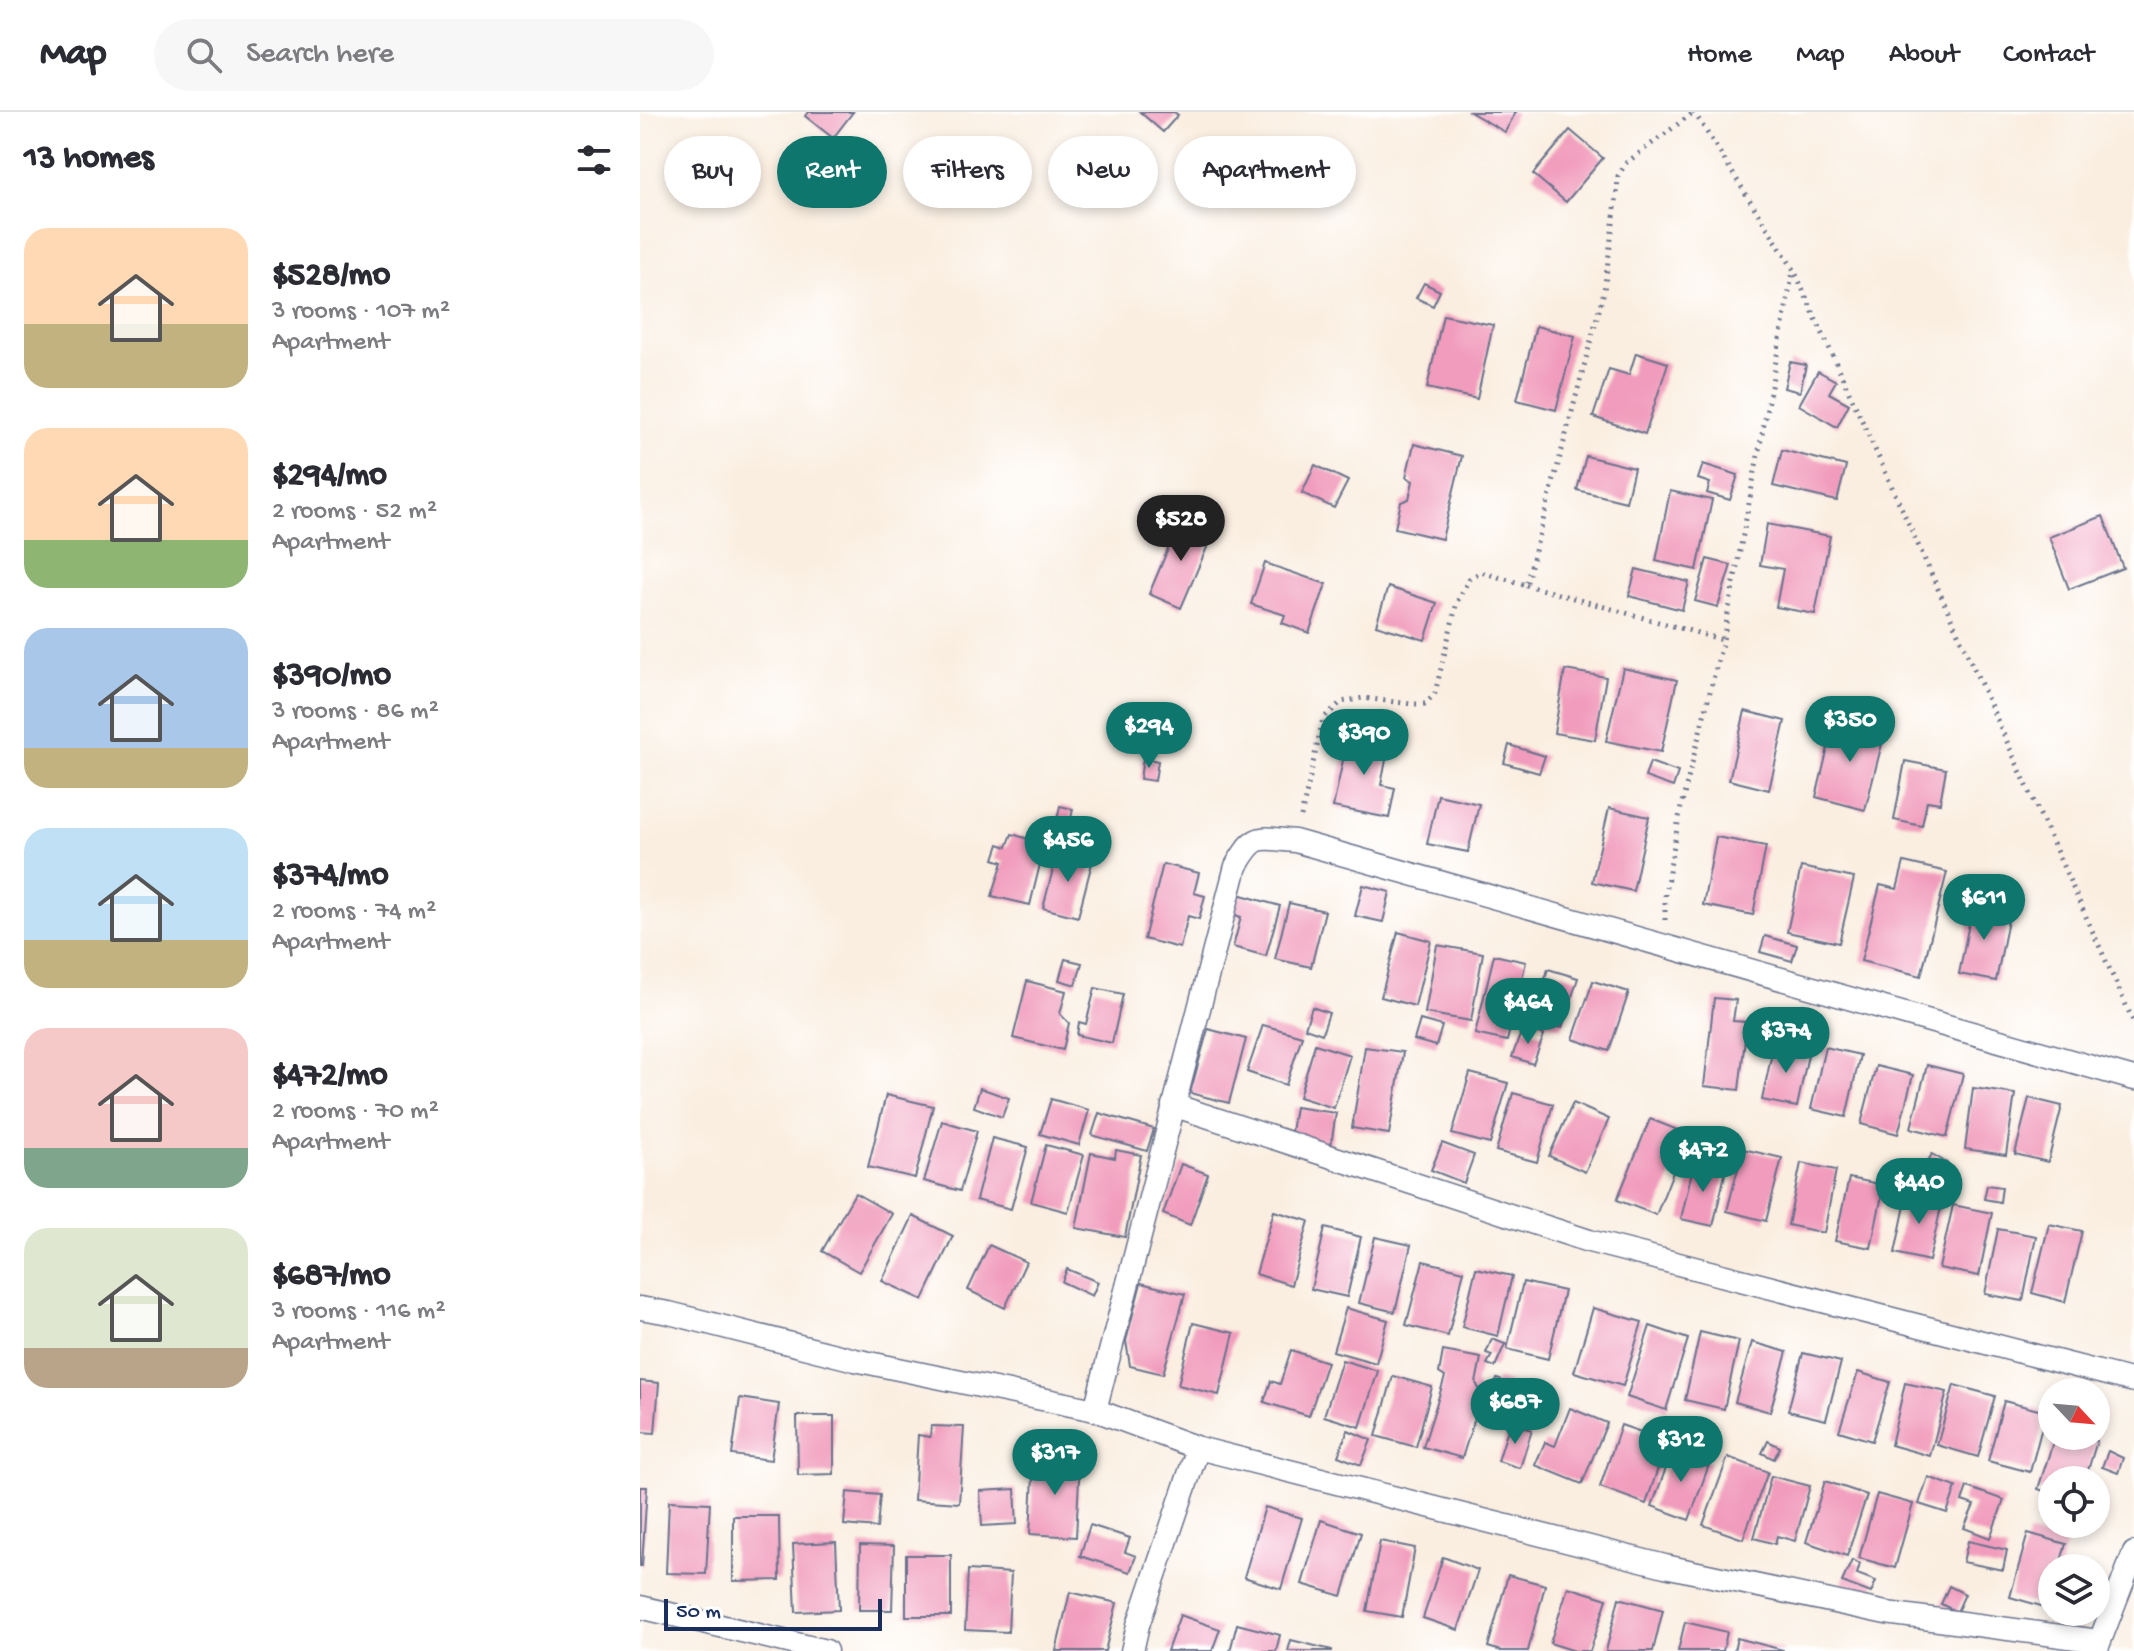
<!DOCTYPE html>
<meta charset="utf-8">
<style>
:root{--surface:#fff;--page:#f7f7f7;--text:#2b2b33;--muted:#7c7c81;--line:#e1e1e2;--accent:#0f766e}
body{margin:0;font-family:"Gochi Hand",sans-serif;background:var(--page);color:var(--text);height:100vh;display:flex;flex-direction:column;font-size:30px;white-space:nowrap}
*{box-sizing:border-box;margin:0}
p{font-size:26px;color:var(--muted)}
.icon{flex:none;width:44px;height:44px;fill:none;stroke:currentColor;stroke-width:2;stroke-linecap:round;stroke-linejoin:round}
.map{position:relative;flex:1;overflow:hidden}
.panel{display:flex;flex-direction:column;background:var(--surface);width:640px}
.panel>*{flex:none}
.hud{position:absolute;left:24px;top:24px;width:760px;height:72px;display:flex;gap:16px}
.needle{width:52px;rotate:116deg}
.buttons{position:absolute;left:1398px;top:1266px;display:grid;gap:16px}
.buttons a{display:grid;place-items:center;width:72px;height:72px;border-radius:50%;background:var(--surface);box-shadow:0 4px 12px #0003;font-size:40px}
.scale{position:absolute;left:24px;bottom:20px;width:218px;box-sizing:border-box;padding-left:8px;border:4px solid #1b2f5e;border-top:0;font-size:22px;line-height:28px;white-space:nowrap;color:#1b2f5e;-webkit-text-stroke:6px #fff;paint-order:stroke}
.price{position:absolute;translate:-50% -68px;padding:0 18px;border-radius:28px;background:var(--accent);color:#fff;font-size:26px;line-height:52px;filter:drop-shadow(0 2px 4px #0008)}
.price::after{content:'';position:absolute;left:50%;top:48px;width:24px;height:18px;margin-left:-12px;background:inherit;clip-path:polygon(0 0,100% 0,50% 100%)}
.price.selected{background:#222;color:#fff}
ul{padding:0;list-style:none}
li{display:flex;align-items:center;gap:24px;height:200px;padding:0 24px}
li span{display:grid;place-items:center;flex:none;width:224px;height:160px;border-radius:24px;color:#555}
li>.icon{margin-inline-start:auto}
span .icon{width:96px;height:96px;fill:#fffc;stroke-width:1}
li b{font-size:34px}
h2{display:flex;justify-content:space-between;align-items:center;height:96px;padding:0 24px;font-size:34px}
.pill{padding:0 28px;border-radius:36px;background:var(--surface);box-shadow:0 4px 12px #0003;font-size:28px;line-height:72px}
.pill.selected{background:var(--accent);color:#fff}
header{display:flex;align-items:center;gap:48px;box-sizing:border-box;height:112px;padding:0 40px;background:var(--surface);border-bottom:2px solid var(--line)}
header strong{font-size:38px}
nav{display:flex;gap:44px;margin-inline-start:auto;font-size:28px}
.search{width:560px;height:72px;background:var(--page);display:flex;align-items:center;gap:20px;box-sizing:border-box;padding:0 28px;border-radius:44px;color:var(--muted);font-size:30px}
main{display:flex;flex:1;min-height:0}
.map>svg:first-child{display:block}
.building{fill:#f19cbc}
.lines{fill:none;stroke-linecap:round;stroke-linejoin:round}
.street-casing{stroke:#69728c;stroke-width:25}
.path{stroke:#69728c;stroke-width:5;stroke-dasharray:2 6;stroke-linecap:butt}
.street{stroke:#fff;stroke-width:22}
</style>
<header>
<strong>Map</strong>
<div class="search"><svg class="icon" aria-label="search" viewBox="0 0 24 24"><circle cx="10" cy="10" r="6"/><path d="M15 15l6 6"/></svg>Search here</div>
<nav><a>Home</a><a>Map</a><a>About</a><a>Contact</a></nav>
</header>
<main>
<section class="panel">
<h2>13 homes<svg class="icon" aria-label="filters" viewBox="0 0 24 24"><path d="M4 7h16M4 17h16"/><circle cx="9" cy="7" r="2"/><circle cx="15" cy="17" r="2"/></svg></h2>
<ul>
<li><span style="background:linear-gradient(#ffd9b3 60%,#c2b280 0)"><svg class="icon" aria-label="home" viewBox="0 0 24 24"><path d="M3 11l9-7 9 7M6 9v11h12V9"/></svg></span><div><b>$528/mo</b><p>3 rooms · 107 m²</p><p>Apartment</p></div></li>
<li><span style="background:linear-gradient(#ffd9b3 70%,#8fb573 0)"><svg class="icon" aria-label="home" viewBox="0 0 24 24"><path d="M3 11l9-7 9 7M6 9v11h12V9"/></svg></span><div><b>$294/mo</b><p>2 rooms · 52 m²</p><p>Apartment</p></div></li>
<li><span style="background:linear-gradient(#a9c7e8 75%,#c2b280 0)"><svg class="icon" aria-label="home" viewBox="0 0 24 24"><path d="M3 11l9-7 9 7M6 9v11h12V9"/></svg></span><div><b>$390/mo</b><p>3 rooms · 86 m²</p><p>Apartment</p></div></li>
<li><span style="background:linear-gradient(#bfe0f5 70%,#c2b280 0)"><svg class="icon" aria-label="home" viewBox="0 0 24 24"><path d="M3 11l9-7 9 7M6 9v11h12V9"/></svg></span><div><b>$374/mo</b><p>2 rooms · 74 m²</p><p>Apartment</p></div></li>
<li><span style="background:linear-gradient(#f6c9c9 75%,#7fa58c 0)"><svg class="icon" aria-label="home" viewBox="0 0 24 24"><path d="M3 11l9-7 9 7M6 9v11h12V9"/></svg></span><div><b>$472/mo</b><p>2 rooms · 70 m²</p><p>Apartment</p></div></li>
<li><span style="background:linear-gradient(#dfe7d0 75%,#b9a48a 0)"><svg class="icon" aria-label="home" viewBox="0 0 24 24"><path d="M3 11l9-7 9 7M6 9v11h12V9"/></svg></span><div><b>$687/mo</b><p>3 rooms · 116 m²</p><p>Apartment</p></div></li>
</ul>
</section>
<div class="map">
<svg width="1494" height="1539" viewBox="0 0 1494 1539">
<rect width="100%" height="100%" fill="#fff"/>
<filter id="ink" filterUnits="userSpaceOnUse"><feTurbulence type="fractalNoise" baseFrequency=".0125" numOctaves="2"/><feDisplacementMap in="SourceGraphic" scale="16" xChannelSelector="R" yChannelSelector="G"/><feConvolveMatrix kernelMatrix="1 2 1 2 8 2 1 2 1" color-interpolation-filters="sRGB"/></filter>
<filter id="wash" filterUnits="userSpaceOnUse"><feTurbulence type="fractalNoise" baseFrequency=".006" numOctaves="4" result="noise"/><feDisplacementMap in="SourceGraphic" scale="32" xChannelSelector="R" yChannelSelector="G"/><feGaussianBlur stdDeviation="1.8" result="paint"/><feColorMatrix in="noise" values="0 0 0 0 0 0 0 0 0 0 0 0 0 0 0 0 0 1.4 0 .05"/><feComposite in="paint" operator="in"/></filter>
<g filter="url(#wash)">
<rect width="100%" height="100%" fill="#faeee0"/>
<g id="blocks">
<g class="building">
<polygon points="168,0 213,0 193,26 165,4"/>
<polygon points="500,0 534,0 538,3 523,20"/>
<polygon points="830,0 876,0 865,20"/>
<polygon points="930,18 963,46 926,90 893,62"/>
<polygon points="784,171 800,179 793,194 776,186"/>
<polygon points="803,203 853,213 837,287 787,276"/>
<polygon points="896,214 935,224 916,298 877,288"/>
<polygon points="996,241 1028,251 1005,322 953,305 969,257 989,263"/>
<polygon points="1150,250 1166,253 1160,280 1144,276"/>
<polygon points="1178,259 1196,269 1189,281 1209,292 1197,315 1159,293"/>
<polygon points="774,332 822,344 802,427 755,416 761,390 769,387 773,369 766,365"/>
<polygon points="1142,338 1206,354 1197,389 1133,374"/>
<polygon points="946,344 994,356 986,390 937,378"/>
<polygon points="1063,352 1098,363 1090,388 1067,381 1070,371 1058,367"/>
<polygon points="675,353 708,369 694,396 662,381"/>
<polygon points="1030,379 1072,388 1057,458 1016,449"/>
<polygon points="1463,404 1483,456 1429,477 1409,425"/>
<polygon points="541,406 574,419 541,496 509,482"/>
<polygon points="1127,412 1190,424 1175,502 1136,495 1143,457 1120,453"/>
<polygon points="1067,447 1091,453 1078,495 1055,489"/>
<polygon points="625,451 686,472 669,521 642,511 645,503 611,492"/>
<polygon points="996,457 1049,470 1042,498 989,484"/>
<polygon points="748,475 797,491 785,528 736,513"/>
<polygon points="983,556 1037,568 1021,640 966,629"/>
<polygon points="925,558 966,565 955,628 914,621"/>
<polygon points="1105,599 1145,609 1129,678 1089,668"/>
<polygon points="1195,607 1245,620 1225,698 1176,685"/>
<polygon points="709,620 750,628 741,673 755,676 749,706 693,695"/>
<polygon points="869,633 905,644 899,661 864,651"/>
<polygon points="503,646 518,649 515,669 500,667"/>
<polygon points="1265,649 1306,657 1300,691 1287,689 1282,714 1254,708"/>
<polygon points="1010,650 1038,660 1033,675 1005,665"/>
<polygon points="798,683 839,692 828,740 787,732"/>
<polygon points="420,694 433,697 428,721 415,718"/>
<polygon points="969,696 1009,705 993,779 952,770"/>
<polygon points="372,722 405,732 390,793 352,784 363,750 354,747 359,732 367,735"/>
<polygon points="1076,725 1126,734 1113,803 1063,793"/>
<polygon points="418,738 453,747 438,805 403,796"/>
<polygon points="1264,750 1307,760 1281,864 1221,849 1240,773 1257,777"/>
<polygon points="523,752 559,761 554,781 565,784 559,807 548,804 540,836 504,827"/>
<polygon points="1161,755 1214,766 1199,831 1147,820"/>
<polygon points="723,773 750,780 743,810 715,804"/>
<polygon points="598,782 640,794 626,844 593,835 601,805 592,802"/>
<polygon points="649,791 685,799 671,855 635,847"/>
<polygon points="1333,791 1370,798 1356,869 1319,862"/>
<polygon points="758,820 791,829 775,894 741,885"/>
<polygon points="1125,824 1157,833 1152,849 1120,840"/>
<polygon points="797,833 843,841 831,909 785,901"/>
<polygon points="854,843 886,850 867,929 835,922"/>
<polygon points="425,847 442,851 436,873 419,868"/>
<polygon points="908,857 938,866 922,916 892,907"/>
<polygon points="387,869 426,879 420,902 429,911 423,938 373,926"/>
<polygon points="953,869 989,880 969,939 933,927"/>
<polygon points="455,876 483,882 472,931 437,923 439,910 446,912"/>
<polygon points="1074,886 1096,888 1093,909 1107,910 1099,978 1064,974"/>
<polygon points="672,895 689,901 682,922 665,916"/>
<polygon points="780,908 802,914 796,934 774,928"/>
<polygon points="623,913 662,924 646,973 607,960"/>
<polygon points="883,915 904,923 893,952 872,945"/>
<polygon points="568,917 606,927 589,991 550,981"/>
<polygon points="1134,931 1169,938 1157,995 1122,988"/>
<polygon points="675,932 710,943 694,996 659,985"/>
<polygon points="725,935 763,940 749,1022 712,1016"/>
<polygon points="1185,935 1220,943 1206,1005 1171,997"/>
<polygon points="1287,953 1323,962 1307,1025 1271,1016"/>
<polygon points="1236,954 1273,963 1258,1022 1221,1012"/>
<polygon points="830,961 868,971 850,1032 812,1022"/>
<polygon points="340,976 369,986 362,1005 334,995"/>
<polygon points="1333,976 1375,982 1366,1043 1325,1037"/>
<polygon points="873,981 913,992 897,1050 856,1039"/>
<polygon points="246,983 293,994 275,1066 228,1055"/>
<polygon points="1389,986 1422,994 1408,1050 1375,1042"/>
<polygon points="411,987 449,998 439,1033 400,1022"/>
<polygon points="933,991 969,1007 945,1060 909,1044"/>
<polygon points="655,995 696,1001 691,1033 650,1026"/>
<polygon points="459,1001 514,1017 507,1039 452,1023"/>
<polygon points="1010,1007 1048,1022 1016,1103 977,1088"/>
<polygon points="302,1009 337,1019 320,1079 284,1069"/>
<polygon points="352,1026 388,1035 371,1097 336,1088"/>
<polygon points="802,1031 834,1043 824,1071 791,1058"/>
<polygon points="406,1033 444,1043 428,1100 391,1090"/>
<polygon points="1103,1037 1142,1046 1126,1109 1087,1099"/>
<polygon points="476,1038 501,1043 485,1125 436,1116 451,1041 475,1046"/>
<polygon points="1292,1042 1307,1051 1301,1061 1286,1052"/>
<polygon points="1054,1050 1086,1058 1073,1114 1041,1107"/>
<polygon points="1161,1051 1196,1058 1184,1121 1148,1113"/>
<polygon points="541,1052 568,1062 550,1113 523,1102"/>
<polygon points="1209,1066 1244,1073 1231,1136 1195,1129"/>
<polygon points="1347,1073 1362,1075 1360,1090 1344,1087"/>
<polygon points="1268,1079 1303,1086 1289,1149 1255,1141"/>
<polygon points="215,1081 252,1102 219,1160 182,1139"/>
<polygon points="1313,1093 1352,1101 1339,1164 1299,1156"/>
<polygon points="634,1099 669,1109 651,1173 616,1162"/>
<polygon points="273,1104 313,1124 283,1188 242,1169"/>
<polygon points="1409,1112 1442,1119 1425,1190 1392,1181"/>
<polygon points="685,1116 721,1125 707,1185 671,1177"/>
<polygon points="1358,1117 1396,1124 1383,1189 1345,1182"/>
<polygon points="735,1125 771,1133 755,1200 719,1191"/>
<polygon points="349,1133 386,1150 365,1196 328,1178"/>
<polygon points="783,1149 824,1159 808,1224 766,1213"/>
<polygon points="836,1156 872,1164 858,1224 822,1215"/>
<polygon points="427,1157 458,1170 452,1184 422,1170"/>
<polygon points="883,1170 924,1179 908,1247 867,1237"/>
<polygon points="501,1171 545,1182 523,1262 490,1254 486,1229"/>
<polygon points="706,1196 748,1208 736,1251 693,1239"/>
<polygon points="953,1196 1002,1210 983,1274 934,1260"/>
<polygon points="553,1211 594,1221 579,1283 538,1273"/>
<polygon points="1010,1214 1048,1227 1026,1298 987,1285"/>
<polygon points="1060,1220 1099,1229 1084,1297 1045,1288"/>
<polygon points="852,1227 865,1232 855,1255 847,1252 852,1243 846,1241"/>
<polygon points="1112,1230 1147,1240 1130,1300 1095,1290"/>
<polygon points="651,1238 687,1250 669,1304 624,1290 631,1269 640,1272"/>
<polygon points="803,1239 841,1246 836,1271 842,1283 822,1346 783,1335 805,1265 799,1261"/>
<polygon points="1163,1241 1201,1250 1186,1308 1148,1299"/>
<polygon points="702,1248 738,1259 720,1315 684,1304"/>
<polygon points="1218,1260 1250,1270 1232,1329 1199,1319"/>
<polygon points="753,1264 792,1275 776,1335 736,1324"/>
<polygon points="857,1267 895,1281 884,1309 846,1296"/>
<polygon points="0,1269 19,1271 15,1321 0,1320"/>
<polygon points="1265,1271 1307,1280 1290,1344 1251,1333"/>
<polygon points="1314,1273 1355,1284 1338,1345 1297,1333"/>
<polygon points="100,1286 139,1292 131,1348 92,1343"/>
<polygon points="1364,1289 1406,1300 1390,1360 1348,1349"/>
<polygon points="930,1296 967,1311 942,1372 895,1353 905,1330 915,1334"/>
<polygon points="157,1304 194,1304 194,1362 158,1363"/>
<polygon points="870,1311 892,1318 880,1356 858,1349"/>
<polygon points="981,1313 1027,1329 1006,1392 960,1375"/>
<polygon points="291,1314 324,1315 319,1391 274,1388 278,1323 290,1325"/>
<polygon points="708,1318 731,1328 721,1353 698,1344"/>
<polygon points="1415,1324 1442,1324 1457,1329 1445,1368 1412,1368 1412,1382 1398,1377"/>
<polygon points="1128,1329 1140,1335 1134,1347 1122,1341"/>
<polygon points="1033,1337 1070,1350 1049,1408 1012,1394"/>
<polygon points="1468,1339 1483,1346 1478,1361 1462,1355"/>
<polygon points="1088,1345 1128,1360 1103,1427 1063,1413"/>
<polygon points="394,1346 440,1348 436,1425 390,1422"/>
<polygon points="1131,1364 1170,1374 1155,1429 1137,1424 1135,1432 1114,1426"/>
<polygon points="1288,1365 1316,1375 1307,1401 1279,1392"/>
<polygon points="1185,1369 1227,1383 1207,1444 1166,1430"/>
<polygon points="0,1375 7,1375 2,1454 0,1454"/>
<polygon points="1327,1375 1364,1388 1350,1426 1324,1416 1334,1393 1322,1389"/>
<polygon points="375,1377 377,1412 342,1414 340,1379"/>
<polygon points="207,1380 240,1383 237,1416 204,1413"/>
<polygon points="1237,1382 1273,1392 1255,1456 1219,1446"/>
<polygon points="29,1389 70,1391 66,1462 26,1461"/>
<polygon points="625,1395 662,1406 641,1477 604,1465"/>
<polygon points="93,1404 139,1404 140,1468 93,1469"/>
<polygon points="681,1408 721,1421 702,1484 662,1472"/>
<polygon points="450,1413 490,1426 485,1440 496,1444 490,1460 440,1444"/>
<polygon points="1388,1421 1426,1432 1419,1456 1412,1456 1412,1481 1408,1496 1370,1485"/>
<polygon points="740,1429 775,1436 762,1505 727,1499"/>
<polygon points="1328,1429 1367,1438 1363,1458 1323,1450"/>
<polygon points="196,1430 199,1498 156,1500 153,1432"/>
<polygon points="220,1433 254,1434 252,1498 219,1498"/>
<rect x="266" y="1443" width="45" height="61"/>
<polygon points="803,1445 838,1458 818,1518 783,1506"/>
<polygon points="1212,1448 1220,1452 1217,1462 1236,1469 1231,1481 1202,1470"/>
<polygon points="328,1458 371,1461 368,1520 325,1518"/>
<polygon points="868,1463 905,1473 888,1539 861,1539 848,1535"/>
<polygon points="1309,1474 1325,1482 1317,1500 1301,1492"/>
<polygon points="928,1475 967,1487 950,1539 935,1539 910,1531"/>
<polygon points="430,1480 477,1491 465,1539 416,1539"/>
<polygon points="979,1486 1023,1498 1013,1539 966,1539"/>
<polygon points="540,1503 580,1517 572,1539 527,1539"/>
<polygon points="1045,1510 1087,1520 1083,1539 1038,1539"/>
<polygon points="597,1512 640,1523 636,1539 590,1539"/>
<polygon points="1097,1526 1143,1538 1143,1539 1094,1539"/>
<polygon points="651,1528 692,1538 692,1539 648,1539"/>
</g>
</g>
</g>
<g filter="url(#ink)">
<use href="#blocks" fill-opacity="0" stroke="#69728c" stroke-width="2"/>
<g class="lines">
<g class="street-casing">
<g id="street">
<polyline points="533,993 949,1129 1494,1269"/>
<polyline points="0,1196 29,1201 215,1248 455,1298 558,1336 1025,1454 1246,1501 1459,1529"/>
<path d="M455,1298L596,754C616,720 618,726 655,729L1494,967"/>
<polyline points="0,1495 186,1539"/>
<polyline points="492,1539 498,1513 558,1336"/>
<polyline points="1456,1539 1494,1441"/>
</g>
</g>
<g class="path">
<polyline points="1054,0 1154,158 1494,911"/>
<polyline points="886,473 1083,528"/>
<polyline points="661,705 683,607 701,590 723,586 771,592 785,592 795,581 817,490 829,467 841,460 886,473 964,179 977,82 978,64 986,51 1054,0"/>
<polyline points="1025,808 1025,782 1041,695 1083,528 1153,159"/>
</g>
<use href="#street" class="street"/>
</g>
</g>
</svg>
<div class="buttons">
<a><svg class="needle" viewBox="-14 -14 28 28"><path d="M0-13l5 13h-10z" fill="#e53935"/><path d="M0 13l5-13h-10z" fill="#7c7c81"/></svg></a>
<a><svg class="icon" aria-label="locate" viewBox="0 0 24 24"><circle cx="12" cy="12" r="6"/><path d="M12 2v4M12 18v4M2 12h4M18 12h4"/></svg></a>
<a><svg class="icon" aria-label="layers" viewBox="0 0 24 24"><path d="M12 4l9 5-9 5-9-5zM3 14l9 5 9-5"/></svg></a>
</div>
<div class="scale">50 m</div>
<b class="price selected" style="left:541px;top:451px">$528</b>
<b class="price" style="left:1210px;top:652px">$350</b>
<b class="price" style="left:509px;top:658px">$294</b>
<b class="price" style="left:724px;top:665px">$390</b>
<b class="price" style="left:428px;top:772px">$456</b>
<b class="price" style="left:1344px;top:830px">$611</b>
<b class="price" style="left:888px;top:934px">$464</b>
<b class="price" style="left:1146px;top:963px">$374</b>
<b class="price" style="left:1063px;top:1082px">$472</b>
<b class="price" style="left:1279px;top:1114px">$440</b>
<b class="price" style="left:875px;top:1334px">$687</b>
<b class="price" style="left:1041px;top:1372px">$312</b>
<b class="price" style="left:415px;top:1385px">$317</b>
<div class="hud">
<a class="pill">Buy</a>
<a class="pill selected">Rent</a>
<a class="pill">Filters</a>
<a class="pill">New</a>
<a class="pill">Apartment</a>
</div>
</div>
</main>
